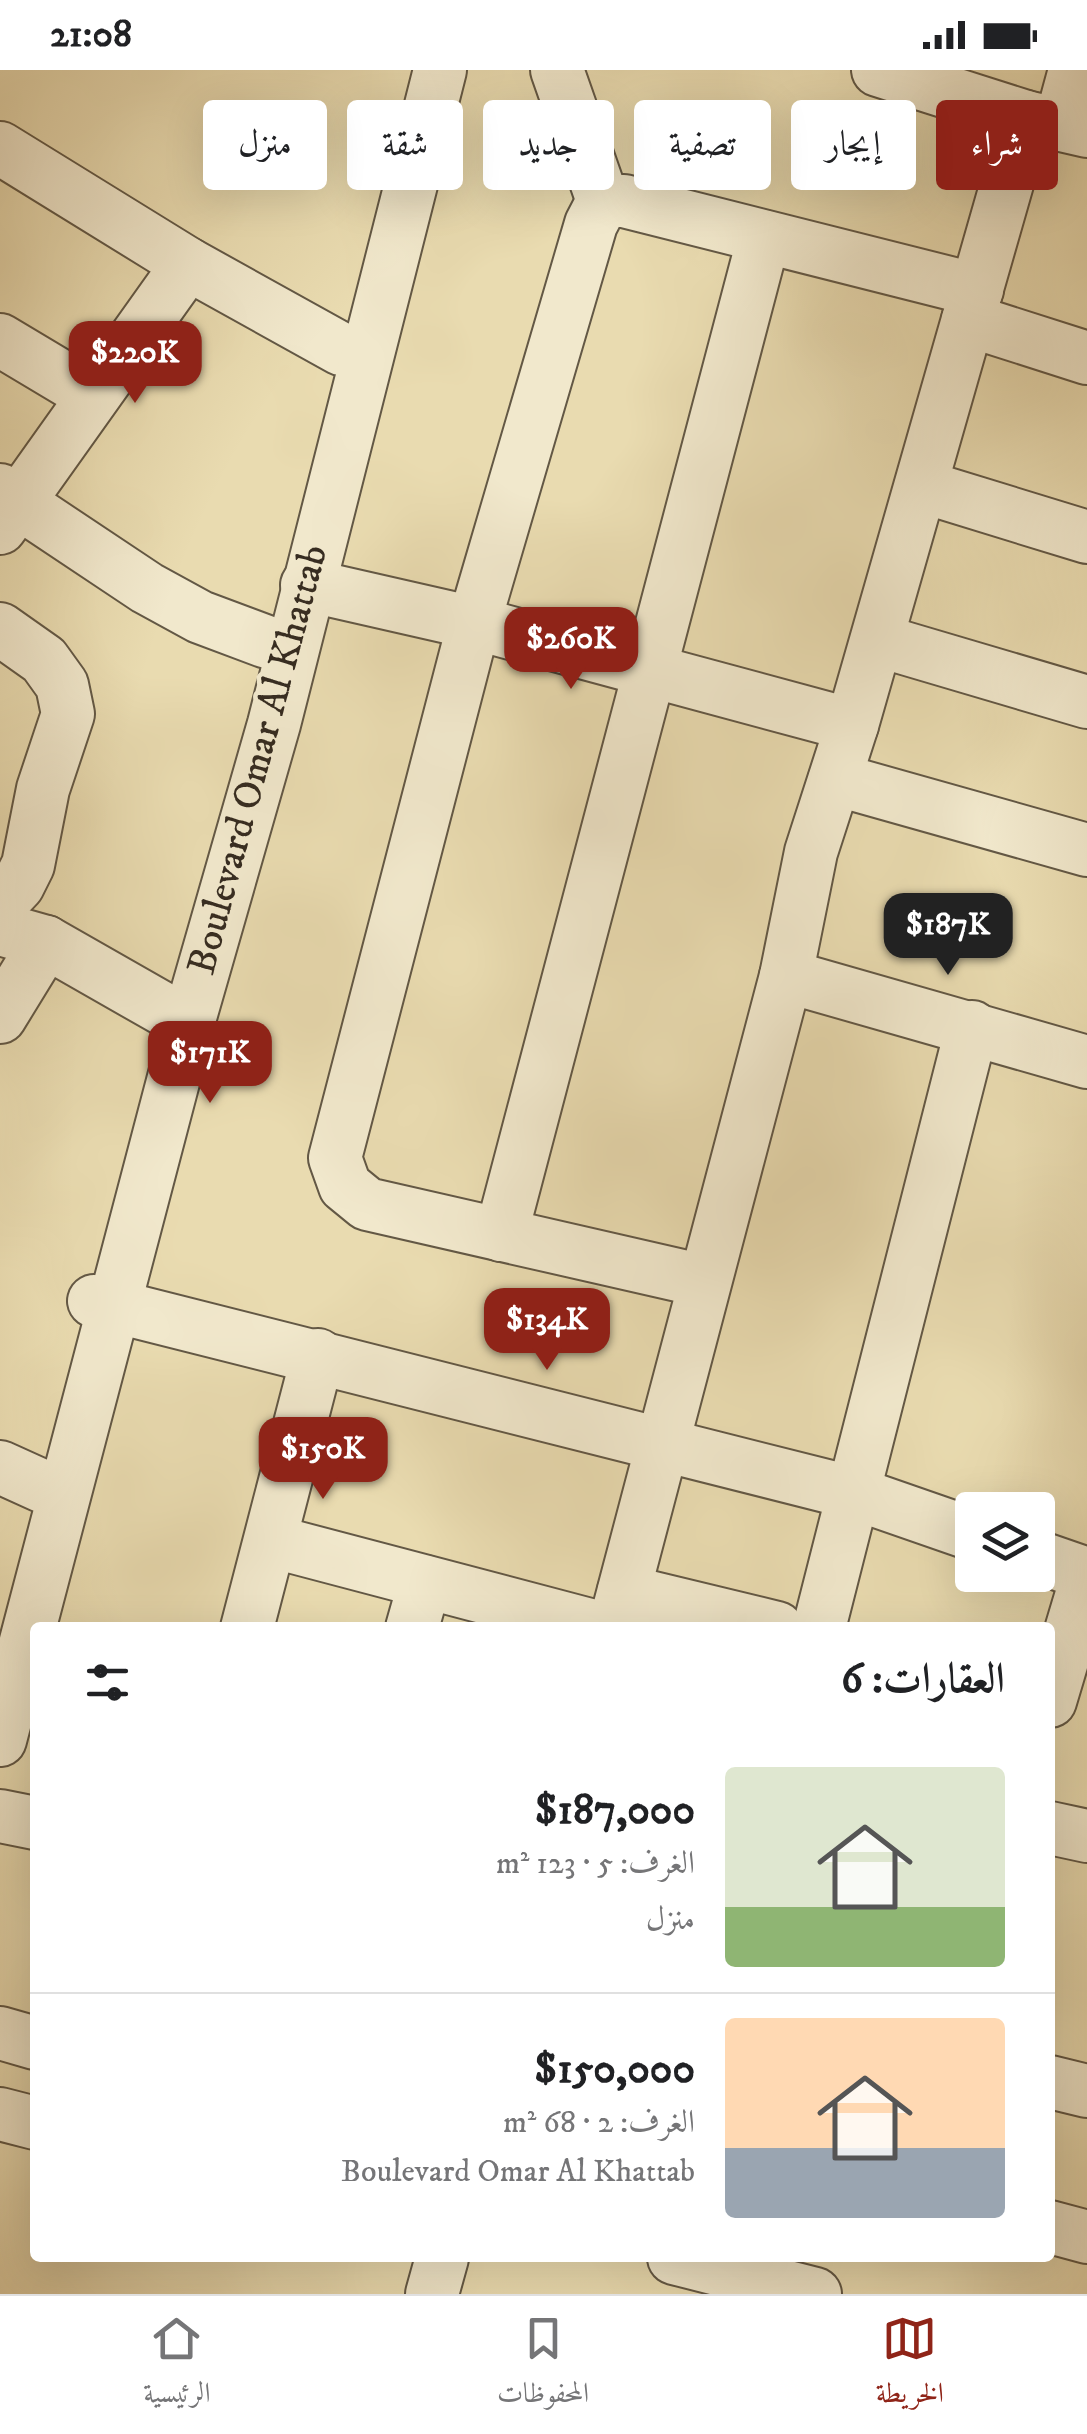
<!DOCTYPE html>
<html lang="ar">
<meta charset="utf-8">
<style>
:root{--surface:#fff;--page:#f6f6f6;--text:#202124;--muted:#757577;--line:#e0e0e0;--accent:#8f2418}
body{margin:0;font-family:"IM FELL DW Pica",Amiri,serif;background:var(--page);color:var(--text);direction:rtl;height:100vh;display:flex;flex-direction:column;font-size:38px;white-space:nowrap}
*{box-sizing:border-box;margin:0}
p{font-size:32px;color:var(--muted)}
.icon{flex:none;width:55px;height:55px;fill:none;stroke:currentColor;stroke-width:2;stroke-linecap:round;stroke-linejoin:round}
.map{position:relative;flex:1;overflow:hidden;direction:ltr}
.panel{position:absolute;left:30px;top:1552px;width:1025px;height:640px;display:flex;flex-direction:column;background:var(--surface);border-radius:10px;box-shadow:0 10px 40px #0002;direction:rtl}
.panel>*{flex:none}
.guide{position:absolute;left:30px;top:30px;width:1028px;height:90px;direction:rtl;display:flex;gap:20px}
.tools{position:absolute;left:955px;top:1422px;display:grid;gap:20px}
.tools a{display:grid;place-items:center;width:100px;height:100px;border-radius:10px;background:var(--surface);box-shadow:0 10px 40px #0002;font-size:50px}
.price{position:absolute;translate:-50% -85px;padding:0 22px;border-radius:20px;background:var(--accent);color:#fff;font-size:32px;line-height:65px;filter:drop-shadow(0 2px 5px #0008)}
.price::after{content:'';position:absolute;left:50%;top:60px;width:30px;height:22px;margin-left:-15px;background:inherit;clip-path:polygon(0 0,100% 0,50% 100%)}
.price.current{background:#222;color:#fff}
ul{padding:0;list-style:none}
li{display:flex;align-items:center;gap:30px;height:250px;padding:0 50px}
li+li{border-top:2px solid var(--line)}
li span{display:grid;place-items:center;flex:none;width:280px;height:200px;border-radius:10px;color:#555}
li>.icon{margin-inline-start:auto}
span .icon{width:120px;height:120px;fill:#fffc;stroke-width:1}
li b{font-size:42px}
h2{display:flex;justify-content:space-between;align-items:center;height:120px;padding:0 50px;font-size:42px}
.pill{padding:0 35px;border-radius:10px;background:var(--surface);box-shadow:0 10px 40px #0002;font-size:35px;line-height:90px}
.pill.current{background:var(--accent);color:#fff}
.status{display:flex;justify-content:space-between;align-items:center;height:70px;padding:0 50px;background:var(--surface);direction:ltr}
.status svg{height:28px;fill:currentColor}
.tab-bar{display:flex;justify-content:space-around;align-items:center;height:140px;border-top:2px solid var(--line);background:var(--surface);font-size:28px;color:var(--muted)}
.tab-bar a{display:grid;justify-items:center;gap:5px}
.tab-bar .current{color:var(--accent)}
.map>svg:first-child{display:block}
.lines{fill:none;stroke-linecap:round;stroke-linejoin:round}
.minor-casing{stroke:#635845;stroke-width:56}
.minor{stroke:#f1e8cc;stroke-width:52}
.labels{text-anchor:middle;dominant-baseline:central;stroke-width:9;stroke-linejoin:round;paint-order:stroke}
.street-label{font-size:40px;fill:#362c21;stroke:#f1e8cc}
</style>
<div class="status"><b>21:08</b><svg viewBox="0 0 49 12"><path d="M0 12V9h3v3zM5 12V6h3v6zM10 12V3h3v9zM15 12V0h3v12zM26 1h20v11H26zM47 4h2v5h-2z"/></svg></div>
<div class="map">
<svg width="1087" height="2224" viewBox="0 0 1087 2224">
<rect width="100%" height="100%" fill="#e9dbb0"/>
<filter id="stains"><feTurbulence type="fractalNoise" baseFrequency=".002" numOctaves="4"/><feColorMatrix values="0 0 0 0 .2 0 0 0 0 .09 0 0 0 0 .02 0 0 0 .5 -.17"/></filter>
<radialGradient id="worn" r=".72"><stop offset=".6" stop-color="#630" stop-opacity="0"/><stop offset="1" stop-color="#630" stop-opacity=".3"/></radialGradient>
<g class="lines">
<g class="minor-casing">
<g id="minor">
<polyline points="557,0 603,131"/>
<polyline points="878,0 1026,47 1087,61"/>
<polyline points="1060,55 1075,0"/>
<polyline points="0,78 188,194 341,279"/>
<polyline points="968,250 1087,288"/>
<polyline points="0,270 92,325"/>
<polyline points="921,416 1087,467"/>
<polyline points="0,420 147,518 200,547 267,572"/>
<polyline points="0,458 188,194"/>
<polyline points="307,515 474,553 852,655"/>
<polyline points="0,559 44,590 62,615 68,644 43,719 28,795 18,815 0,834"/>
<polyline points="877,570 1087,632"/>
<polyline points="835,709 1087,780"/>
<polyline points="0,859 46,872 167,941"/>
<polyline points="786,906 1087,992"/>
<polyline points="0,947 46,872"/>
<polyline points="501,1165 764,167"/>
<polyline points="704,1211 367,1134 345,1116 335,1088 474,553 591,154 603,131 624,131 977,220"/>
<polyline points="94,1231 854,1423 972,1464"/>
<polyline points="0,1397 42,1416"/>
<polyline points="271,1471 601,1558"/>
<polyline points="1038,1487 1087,1504"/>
<polyline points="624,1521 777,1558"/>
<polyline points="247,1558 318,1285"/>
<polyline points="412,1558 425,1512"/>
<polyline points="614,1558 786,906 811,782 852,655 1026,47"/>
<polyline points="819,1558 972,957"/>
<polyline points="1050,1631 1087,1507"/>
<polyline points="0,1670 190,947 274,654 440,0"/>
<polyline points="0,1746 35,1753"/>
<polyline points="1050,1758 1087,1766"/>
<polyline points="0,1963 35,1973"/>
<polyline points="1050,2012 1087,2021"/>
<polyline points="0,2044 35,2053"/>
<polyline points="1050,2157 1087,2167"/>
<polyline points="674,2188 815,2224"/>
<polyline points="432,2224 442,2188"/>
</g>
</g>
<use href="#minor" class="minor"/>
</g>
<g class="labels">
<g class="street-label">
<text transform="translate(259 690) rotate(-75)">Boulevard Omar Al Khattab</text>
</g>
</g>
<rect width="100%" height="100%" filter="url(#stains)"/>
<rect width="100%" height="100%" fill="url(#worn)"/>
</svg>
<div class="tools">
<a><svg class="icon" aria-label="layers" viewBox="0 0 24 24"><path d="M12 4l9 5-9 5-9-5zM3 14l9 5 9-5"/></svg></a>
</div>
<b class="price" style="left:135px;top:336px">$220K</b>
<b class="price" style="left:571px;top:622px">$260K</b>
<b class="price current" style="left:948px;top:908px">$187K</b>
<b class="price" style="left:210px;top:1036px">$171K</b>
<b class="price" style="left:547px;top:1303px">$134K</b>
<b class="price" style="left:323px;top:1432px">$150K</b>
<div class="guide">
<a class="pill current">شراء</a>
<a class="pill">إيجار</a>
<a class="pill">تصفية</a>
<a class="pill">جديد</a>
<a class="pill">شقة</a>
<a class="pill">منزل</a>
</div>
<section class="panel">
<h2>العقارات: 6<svg class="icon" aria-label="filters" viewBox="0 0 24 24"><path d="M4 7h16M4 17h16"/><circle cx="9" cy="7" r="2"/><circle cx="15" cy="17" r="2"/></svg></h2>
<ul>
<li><span style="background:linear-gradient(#dfe7d0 70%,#8fb573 0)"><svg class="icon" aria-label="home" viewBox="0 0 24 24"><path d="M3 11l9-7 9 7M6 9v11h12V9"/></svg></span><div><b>$187,000</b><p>الغرف: 5 · 123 m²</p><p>منزل</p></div></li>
<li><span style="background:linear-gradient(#ffd9b3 65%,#9aa5b1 0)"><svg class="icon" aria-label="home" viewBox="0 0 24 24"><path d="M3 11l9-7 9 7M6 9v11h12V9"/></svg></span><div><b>$150,000</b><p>الغرف: 2 · 68 m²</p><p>Boulevard Omar Al Khattab</p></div></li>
</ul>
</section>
</div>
<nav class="tab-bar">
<a class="current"><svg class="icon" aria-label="map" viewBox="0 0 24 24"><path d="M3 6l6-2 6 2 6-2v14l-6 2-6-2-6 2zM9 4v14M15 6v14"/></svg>الخريطة</a>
<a><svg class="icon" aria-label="saved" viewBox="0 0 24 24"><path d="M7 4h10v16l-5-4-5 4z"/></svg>المحفوظات</a>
<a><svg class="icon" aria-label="home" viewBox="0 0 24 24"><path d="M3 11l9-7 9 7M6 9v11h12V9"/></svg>الرئيسية</a>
</nav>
